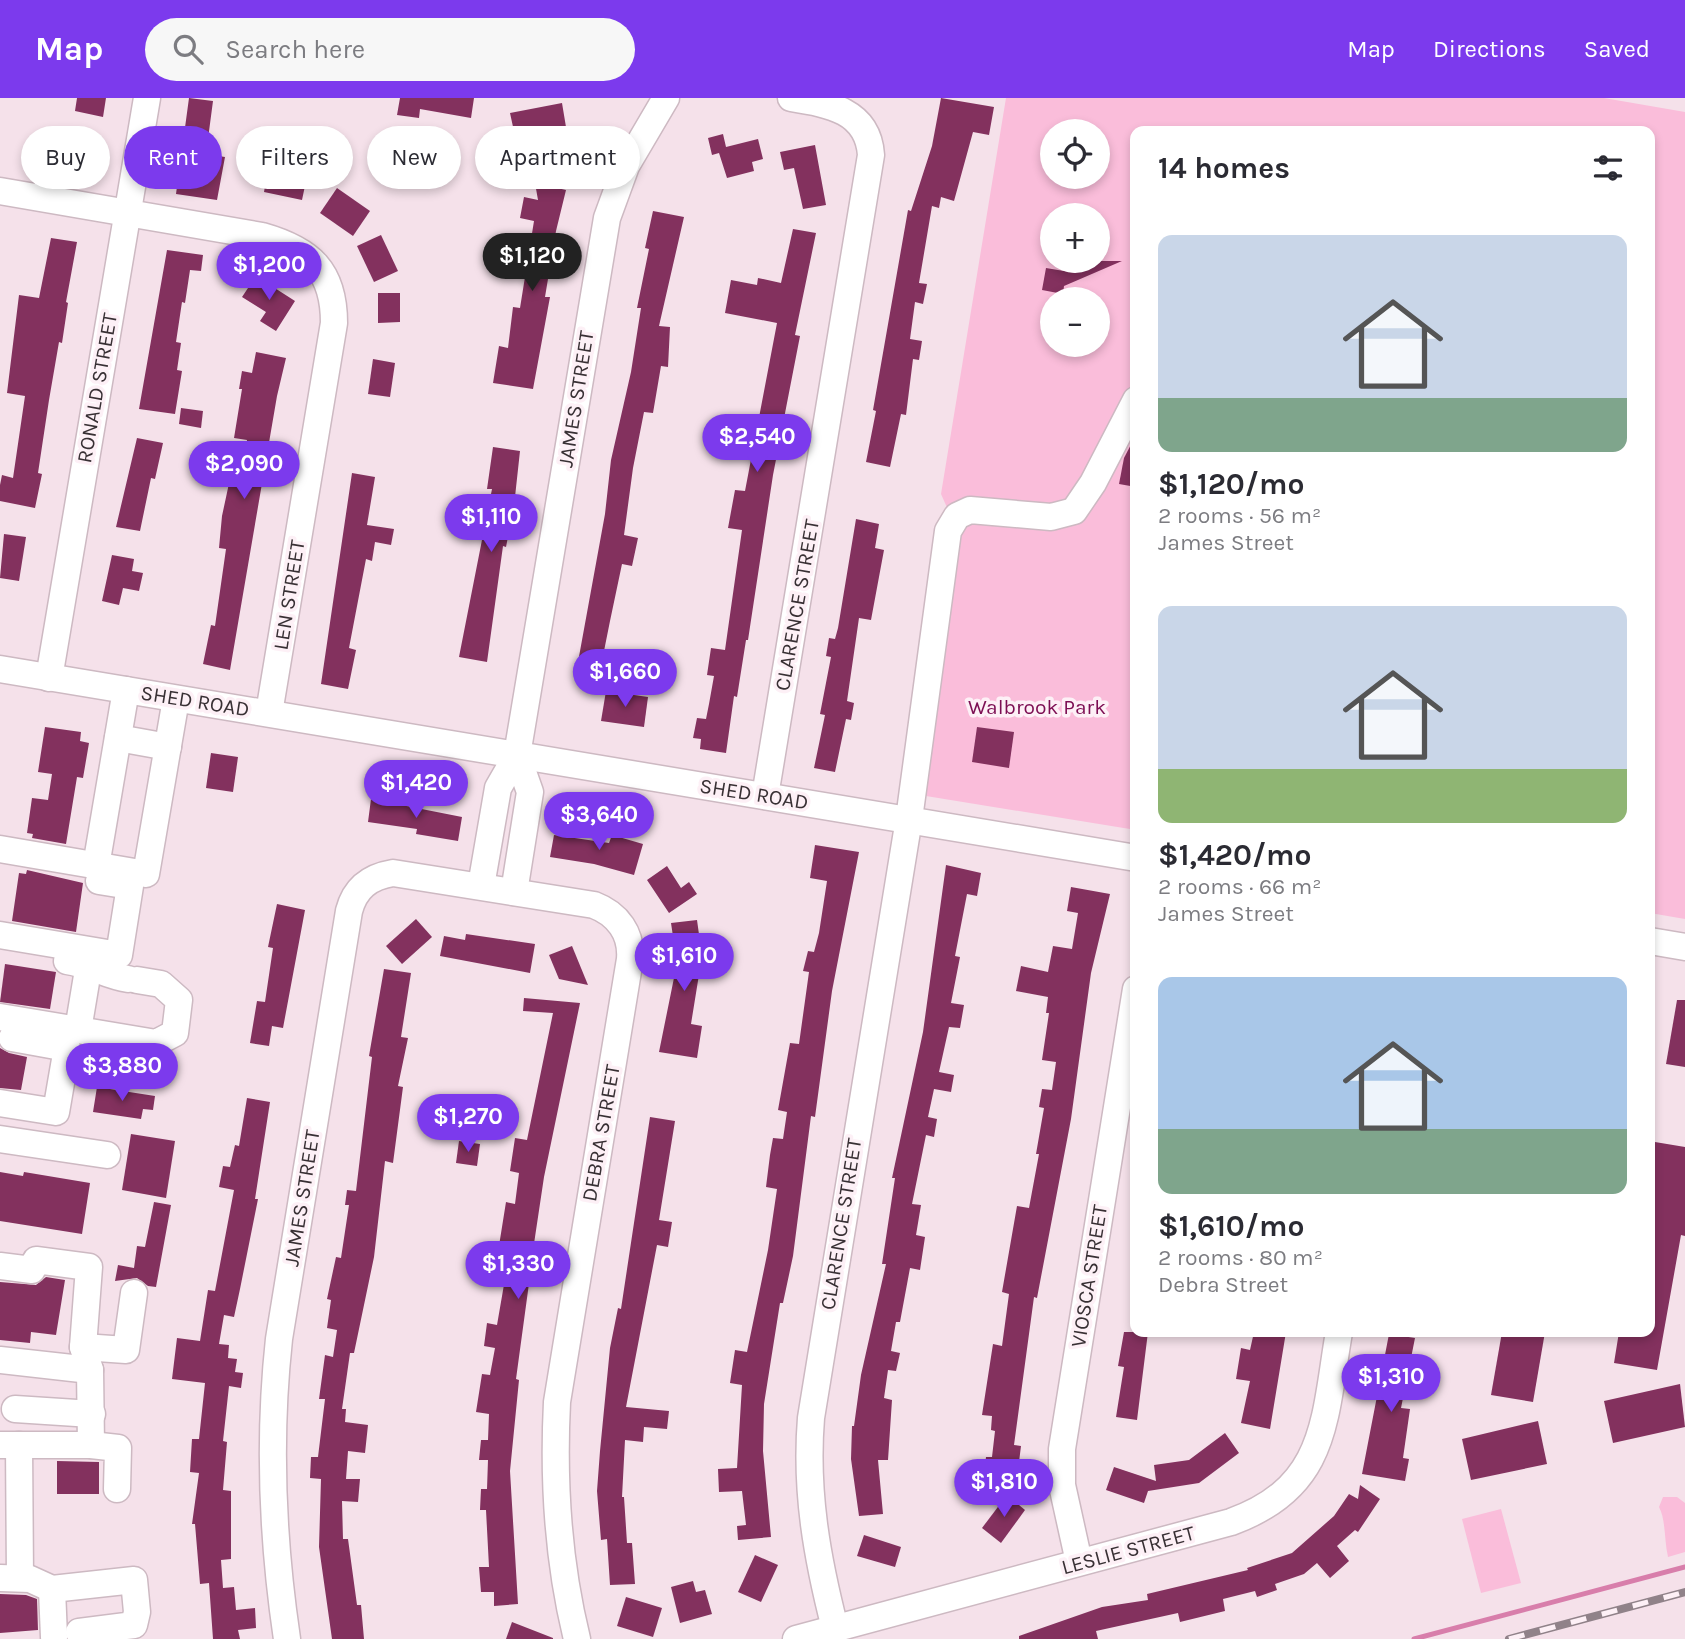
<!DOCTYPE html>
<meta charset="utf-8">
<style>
:root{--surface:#fff;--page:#f7f7f7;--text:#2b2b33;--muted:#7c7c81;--accent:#7c3aed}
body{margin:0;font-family:Karla,sans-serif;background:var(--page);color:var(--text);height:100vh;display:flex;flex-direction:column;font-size:26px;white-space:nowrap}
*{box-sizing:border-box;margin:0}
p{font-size:23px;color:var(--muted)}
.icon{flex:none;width:38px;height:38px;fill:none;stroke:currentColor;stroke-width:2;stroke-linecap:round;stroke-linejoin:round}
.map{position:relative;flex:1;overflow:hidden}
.details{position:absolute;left:1130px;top:28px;width:525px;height:1211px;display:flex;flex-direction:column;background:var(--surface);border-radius:14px;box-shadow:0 4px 10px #0003}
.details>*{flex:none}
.guide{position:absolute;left:21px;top:28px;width:665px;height:63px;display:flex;gap:14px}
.buttons{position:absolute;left:1040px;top:21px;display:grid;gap:14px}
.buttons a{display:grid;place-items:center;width:70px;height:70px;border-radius:50%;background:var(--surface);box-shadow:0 4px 10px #0003;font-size:35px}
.price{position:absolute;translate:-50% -60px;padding:0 16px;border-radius:24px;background:var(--accent);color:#fff;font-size:23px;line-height:46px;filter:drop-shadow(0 2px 4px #0008)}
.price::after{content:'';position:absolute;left:50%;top:42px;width:21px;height:16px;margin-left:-10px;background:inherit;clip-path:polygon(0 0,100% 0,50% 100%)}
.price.active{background:#222;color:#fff}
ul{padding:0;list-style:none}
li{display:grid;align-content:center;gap:14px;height:371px;padding:0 28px}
li span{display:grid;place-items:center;height:217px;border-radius:14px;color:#555}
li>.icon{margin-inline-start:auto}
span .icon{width:126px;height:126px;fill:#fffc;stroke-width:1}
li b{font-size:30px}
h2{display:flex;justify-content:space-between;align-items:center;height:84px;padding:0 28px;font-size:30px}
.chip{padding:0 24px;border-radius:32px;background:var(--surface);box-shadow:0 4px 10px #0003;font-size:24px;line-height:63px}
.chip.active{background:var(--accent);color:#fff}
header{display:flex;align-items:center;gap:42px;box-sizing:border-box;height:98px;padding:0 35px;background:var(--accent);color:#fff}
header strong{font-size:33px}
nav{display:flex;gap:38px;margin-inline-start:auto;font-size:24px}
.search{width:490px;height:63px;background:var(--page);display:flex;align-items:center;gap:18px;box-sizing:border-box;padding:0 24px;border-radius:38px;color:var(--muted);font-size:26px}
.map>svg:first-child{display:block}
.green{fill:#fabdda;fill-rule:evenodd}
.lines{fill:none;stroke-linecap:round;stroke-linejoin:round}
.stream{stroke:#d87eab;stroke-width:5}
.building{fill:#83315e}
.minor-casing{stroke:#cdb9c2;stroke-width:29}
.minor{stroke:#fff;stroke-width:26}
.rail-casing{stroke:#908289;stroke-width:8}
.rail{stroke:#fdf0f6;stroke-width:5;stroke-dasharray:16;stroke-linecap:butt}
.labels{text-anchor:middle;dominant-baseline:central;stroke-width:7;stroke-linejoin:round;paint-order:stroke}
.street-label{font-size:21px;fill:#383034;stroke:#fdf0f6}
.park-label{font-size:21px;fill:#7c0e53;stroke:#fdf0f6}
</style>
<header>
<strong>Map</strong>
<div class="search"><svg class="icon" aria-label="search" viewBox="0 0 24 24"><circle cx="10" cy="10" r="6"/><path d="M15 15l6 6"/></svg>Search here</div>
<nav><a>Map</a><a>Directions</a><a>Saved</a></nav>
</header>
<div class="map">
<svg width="1685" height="1541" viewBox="0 0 1685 1541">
<rect width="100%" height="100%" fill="#f5e1ea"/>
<g class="green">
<path d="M1006,0H1604L1685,14V821L1650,815V33H1136V732L926,698L957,432L941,396ZM1052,33H1097V79H1052ZM1052,117H1097V163H1052ZM1052,201H1097V247H1052Z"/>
<path d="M1663,1399H1677L1685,1405V1454L1668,1459C1664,1442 1666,1422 1659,1409Z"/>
<polygon points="1501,1411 1521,1485 1481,1495 1462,1421"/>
</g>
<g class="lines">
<polyline class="stream" points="1414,1541 1685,1469"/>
</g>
<g class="building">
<polygon points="77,0 106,0 103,19 75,13"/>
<polygon points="189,0 213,3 206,56 225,59 217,102 176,96"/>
<polygon points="400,0 474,0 471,20 420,11 419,20 397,17"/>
<polygon points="941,0 994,9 989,37 973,34 954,103 941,99 939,110 932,108 919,185 927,186 923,206 915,204 910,241 922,243 919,262 913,261 906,317 901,316 890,369 866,364 876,313 873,312 908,112 911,113 932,48"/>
<polygon points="562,5 567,35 578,33 583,59 532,69 525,36 515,38 510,15"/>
<polygon points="723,36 726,49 758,41 763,61 752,64 754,73 727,80 719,55 712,57 708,40"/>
<polygon points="815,47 826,107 803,111 794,70 784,72 780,54"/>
<polygon points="280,62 295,65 291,80 306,83 302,102 264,94 268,70 277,72"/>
<polygon points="535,85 566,92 556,133 545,199 550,199 533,291 493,285 499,248 508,250 513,209 520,210 534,123 520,120 524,99 538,102"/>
<polygon points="337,90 370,113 353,138 320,115"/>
<polygon points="653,113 684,119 659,228 670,229 668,269 661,268 653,315 644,314 633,370 624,437 638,440 632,468 622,466 610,523 604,553 614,555 609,587 583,582 584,577 576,575 605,416 611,362 631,274 641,210 637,210 649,151 645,150"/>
<polygon points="793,131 816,135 795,237 800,238 773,377 748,542 746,542 737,599 734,598 726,655 700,651 701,641 693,640 697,620 706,621 709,606 714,578 707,577 711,550 725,552 742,432 728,430 735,392 745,393 777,225 725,215 731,182 757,187 758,180 781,185"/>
<polygon points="381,137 398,173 374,184 357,148"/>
<polygon points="51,140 77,144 66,204 68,205 62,245 59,244 49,302 38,375 42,376 35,410 0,403 0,387 2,377 13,380 25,298 7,295 19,197 39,200"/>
<polygon points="167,152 203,157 201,173 190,172 185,205 182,204 176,244 181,245 177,272 182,273 175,316 139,311"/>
<polygon points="1071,163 1122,163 1064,188 1063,196 1042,192 1046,170 1076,175"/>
<polygon points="256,178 295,203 276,233 260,223 266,214 242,199"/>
<polygon points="378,195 400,195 400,224 378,225"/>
<polygon points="256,254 286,260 277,298 230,572 203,566 211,527 215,528 226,451 219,450 222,418 231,376 241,378 247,342 234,340 242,291 239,291 242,273 252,275"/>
<polygon points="373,261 395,265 390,299 368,296"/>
<polygon points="181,310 203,313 201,330 179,326"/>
<polygon points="1136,337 1136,389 1119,386 1124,360"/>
<polygon points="137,340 163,345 155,381 151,380 140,433 116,429"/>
<polygon points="493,349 520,353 514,408 506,449 503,448 487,564 459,559 492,391 487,391"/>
<polygon points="352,375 375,379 367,427 394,431 391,447 375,444 372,463 366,461 349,550 356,552 348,591 321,586"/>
<polygon points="856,421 879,426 875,450 884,452 871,522 859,520 847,603 854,605 851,622 846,621 835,674 814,670 825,617 820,616 831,559 826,558 829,540 835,541 838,530"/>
<polygon points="4,436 26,439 19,483 0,480"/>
<polygon points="112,457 134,461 132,473 143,475 139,493 123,490 119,507 102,503"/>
<polygon points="606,593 648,599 644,629 601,623"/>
<polygon points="45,629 81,634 80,643 89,645 83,680 77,679 66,746 32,740 33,736 27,735 32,700 48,702 52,676 38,674"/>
<polygon points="977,629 1014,634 1009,670 972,664"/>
<polygon points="211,655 238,659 233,694 206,690"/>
<polygon points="371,701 462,719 458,743 416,736 417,731 368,724"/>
<polygon points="554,737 609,745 612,737 643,746 634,777 594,766 550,759"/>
<polygon points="815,747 859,754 832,893 815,1019 811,1018 793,1158 783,1205 780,1205 764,1306 763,1353 771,1439 738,1442 737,1428 746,1427 742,1393 719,1394 718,1371 737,1370 742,1287 730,1285 735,1252 747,1254 768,1152 777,1091 766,1089 770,1057 773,1040 783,1041 787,1014 778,1012 790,945 799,946 809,874 803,873 808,853 814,854 819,835 827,783 810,780"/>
<polygon points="946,767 981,775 977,798 967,796 955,858 960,859 951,905 964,907 960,930 949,929 939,974 954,977 951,994 934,991 928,1019 937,1021 934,1039 926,1037 912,1106 921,1107 916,1137 925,1139 920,1172 910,1170 900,1224 896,1224 891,1253 900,1255 896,1273 888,1272 884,1300 892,1302 888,1362 878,1362 883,1416 859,1418 851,1361 852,1328 854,1328 861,1277 886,1166 882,1166 895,1080 892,1080 923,934"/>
<polygon points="667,768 681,790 689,784 697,796 669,815 647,782"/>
<polygon points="27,772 83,785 76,834 12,823 19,775 26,776"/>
<polygon points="1071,789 1110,796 1091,875 1071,1021 1037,1200 1034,1199 1014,1347 1021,1348 1016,1388 983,1384 986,1359 992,1359 995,1333 991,1332 992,1318 982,1317 993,1246 1002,1248 1009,1196 1002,1194 1017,1108 1029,1110 1039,1056 1036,1056 1044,1010 1039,1009 1042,991 1052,992 1056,964 1042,962 1049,915 1046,915 1048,899 1016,893 1021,868 1048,874 1053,848 1072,851 1078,815 1067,813"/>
<polygon points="277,806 305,812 283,930 272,928 269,948 250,945 257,903 265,904 273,850 268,849"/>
<polygon points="416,821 432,839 402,866 386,848"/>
<polygon points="697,822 702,858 691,926 702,928 697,960 659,954 677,865 671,825"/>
<polygon points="466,836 535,846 530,875 440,858 444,838 465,842"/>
<polygon points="572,848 588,887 559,881 549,857"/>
<polygon points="5,866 56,874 50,911 0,904"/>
<polygon points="384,871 411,875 401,939 408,940 398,988 403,989 393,1065 385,1063 374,1159 354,1255 350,1255 342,1311 346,1311 345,1324 368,1327 365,1355 348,1353 346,1381 360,1381 358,1404 342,1403 343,1441 348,1441 357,1507 361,1507 364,1541 332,1541 319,1449 321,1381 310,1380 311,1359 318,1359 325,1301 319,1301 325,1257 333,1259 337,1232 327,1230 331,1202 327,1201 336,1159 341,1160 349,1107 345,1107 347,1092 356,1093 372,959 369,958"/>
<polygon points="524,900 580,905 544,1079 532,1159 549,1161 546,1181 530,1178 516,1281 519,1282 510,1373 518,1506 494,1508 494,1494 481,1494 479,1469 489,1469 486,1412 480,1412 481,1391 487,1391 488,1362 479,1362 481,1342 488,1342 489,1316 476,1314 482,1276 490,1277 495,1250 484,1248 487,1225 497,1227 506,1175 484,1172 487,1152 498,1154 506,1104 515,1106 519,1075 510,1073 515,1040 527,1042 553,915 523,913"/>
<polygon points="1677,902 1685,902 1685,969 1666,966"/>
<polygon points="0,950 9,955 27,959 21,992 0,990"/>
<polygon points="97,989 155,998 153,1012 143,1011 141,1021 93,1014"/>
<polygon points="247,1000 270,1004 255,1101 258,1101 240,1191 234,1219 224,1217 219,1246 229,1247 228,1260 237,1261 235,1274 243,1275 241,1290 229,1288 223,1343 227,1344 223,1392 231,1393 231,1461 221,1462 223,1490 234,1489 236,1512 255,1510 256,1530 238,1532 240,1541 213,1541 209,1485 200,1486 195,1426 192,1426 199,1375 190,1374 192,1341 199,1341 205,1285 172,1281 177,1240 200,1243 208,1192 215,1193 234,1092 219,1089 223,1068 230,1069 235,1047 239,1048"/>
<polygon points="650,1019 675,1023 659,1122 672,1124 668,1149 657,1147 626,1309 669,1313 667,1331 644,1329 643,1344 625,1342 622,1399 624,1399 627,1445 632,1445 635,1486 610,1487 607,1441 601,1442 597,1393 600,1353 610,1250 618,1210 621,1211"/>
<polygon points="131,1036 175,1043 166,1100 122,1092"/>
<polygon points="459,1043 480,1046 477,1068 456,1065"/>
<polygon points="1655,1044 1685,1049 1685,1138 1681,1137 1657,1272 1614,1265 1619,1234 1650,1234 1650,1069"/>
<polygon points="0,1074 23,1078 24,1074 90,1085 82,1136 0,1123"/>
<polygon points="154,1104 171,1107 156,1189 148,1188 137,1180 115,1183 118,1167 134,1170 137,1148 145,1149"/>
<polygon points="46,1179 65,1182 56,1237 31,1234 30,1245 0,1242 0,1184 36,1187"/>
<polygon points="1124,1234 1148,1234 1137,1322 1116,1319 1124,1269 1118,1268"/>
<polygon points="1254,1234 1286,1234 1270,1331 1241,1325 1250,1283 1236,1281 1241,1250 1250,1252"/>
<polygon points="1502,1234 1545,1234 1533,1304 1491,1297"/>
<polygon points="1389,1236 1415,1240 1401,1310 1410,1311 1403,1360 1409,1361 1405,1383 1362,1376"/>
<polygon points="1680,1286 1685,1329 1613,1345 1604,1303"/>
<polygon points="1538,1323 1547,1366 1471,1382 1462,1341"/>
<polygon points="1225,1335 1239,1355 1199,1385 1148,1393 1144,1405 1106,1392 1114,1369 1156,1383 1154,1367 1189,1362"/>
<polygon points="57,1363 99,1364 99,1396 57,1396"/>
<polygon points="1360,1387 1380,1401 1358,1434 1355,1432 1337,1448 1349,1463 1330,1480 1317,1465 1304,1476 1275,1486 1277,1492 1257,1499 1255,1493 1223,1501 1225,1513 1180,1524 1178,1515 1096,1533 1098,1541 1019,1541 1019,1538 1102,1509 1148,1502 1147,1496 1248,1472 1247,1470 1292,1455 1334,1418 1349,1396 1358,1401"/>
<polygon points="1007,1397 1025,1412 1001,1445 982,1430"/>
<polygon points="864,1437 901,1449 895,1469 857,1458"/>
<polygon points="755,1457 778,1467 761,1504 738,1494"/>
<polygon points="693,1483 696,1494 705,1492 712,1516 680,1525 671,1489"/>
<polygon points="0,1496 26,1497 37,1501 38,1532 0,1535"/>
<polygon points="626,1499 662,1510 653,1539 617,1528"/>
<polygon points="512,1524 553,1540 553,1541 506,1541"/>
</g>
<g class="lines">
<g class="minor-casing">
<g id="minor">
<path d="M0,93L262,138C311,152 334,173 334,225L269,615"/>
<polyline points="0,571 1136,760"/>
<polyline points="49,580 147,0"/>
<polyline points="118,640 168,649"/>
<path d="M765,698L871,57C868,12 828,6 791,0"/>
<polyline points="0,751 146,776 176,601"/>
<polyline points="96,768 126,592"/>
<polyline points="481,788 498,690 517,657 607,120 626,68 666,0"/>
<polyline points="514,794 530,694 517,657"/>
<polyline points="0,837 119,857 130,788 99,783"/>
<polyline points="1650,843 1685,849"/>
<path d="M67,863C89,866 107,878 128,881"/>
<polyline points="0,919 156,945 175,935 179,902 161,886 137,882"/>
<polyline points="78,932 89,866"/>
<polyline points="0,1005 56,1014 67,950 12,940"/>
<polyline points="0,1041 107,1057"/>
<polyline points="0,1168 32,1172 36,1162 89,1169 83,1249 90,1272"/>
<polyline points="83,1249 126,1252 134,1195"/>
<polyline points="0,1262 90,1272 91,1347 0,1347"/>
<polyline points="15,1311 92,1316"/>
<polyline points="19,1347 20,1480"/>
<polyline points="91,1347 118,1350 117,1391"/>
<polyline points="1079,1464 1062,1387 1062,1351 1136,891"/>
<polyline points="0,1480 30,1481 52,1491 134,1482 137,1514 134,1527 79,1534"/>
<polyline points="52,1491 54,1539"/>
<path d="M835,1530C817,1460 805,1393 811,1320L909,721L948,433L957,418L970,412L1051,419L1074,413L1093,385L1136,302"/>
<path d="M287,1541C272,1440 268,1342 279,1241L349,813C355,790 369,779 393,775L594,807C618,816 632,836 630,861L557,1304C553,1383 558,1464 577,1541"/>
<path d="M796,1541L1231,1424C1328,1389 1324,1321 1339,1234"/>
</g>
</g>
<use href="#minor" class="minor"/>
<g class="rail-casing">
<polyline id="rail" points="1509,1541 1685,1494"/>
</g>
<use href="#rail" class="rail"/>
</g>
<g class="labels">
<g class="street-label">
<text transform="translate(97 290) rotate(-80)">RONALD STREET</text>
<text transform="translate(576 301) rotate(-81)">JAMES STREET</text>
<text transform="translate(289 497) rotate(-81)">LEN STREET</text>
<text transform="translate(797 507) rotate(-80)">CLARENCE STREET</text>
<text transform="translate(195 603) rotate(9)">SHED ROAD</text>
<text transform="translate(754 696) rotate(9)">SHED ROAD</text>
<text transform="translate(601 1035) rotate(-80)">DEBRA STREET</text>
<text transform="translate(302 1100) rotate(-81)">JAMES STREET</text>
<text transform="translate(841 1126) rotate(-81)">CLARENCE STREET</text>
<text transform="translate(1089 1178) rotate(-81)">VIOSCA STREET</text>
<text transform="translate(1128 1452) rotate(-15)">LESLIE STREET</text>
</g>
<g class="park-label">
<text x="1037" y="609">Walbrook Park</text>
</g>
</g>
</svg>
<div class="buttons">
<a><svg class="icon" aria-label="locate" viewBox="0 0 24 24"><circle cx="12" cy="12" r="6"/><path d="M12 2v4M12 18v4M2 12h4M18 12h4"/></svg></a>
<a>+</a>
<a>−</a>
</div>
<b class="price active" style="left:532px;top:195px">$1,120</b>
<b class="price" style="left:269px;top:204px">$1,200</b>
<b class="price" style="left:757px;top:376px">$2,540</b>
<b class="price" style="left:244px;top:403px">$2,090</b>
<b class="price" style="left:491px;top:456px">$1,110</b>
<b class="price" style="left:625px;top:611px">$1,660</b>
<b class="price" style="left:416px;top:722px">$1,420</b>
<b class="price" style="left:599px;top:754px">$3,640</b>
<b class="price" style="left:684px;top:895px">$1,610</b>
<b class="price" style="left:122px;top:1005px">$3,880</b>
<b class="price" style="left:468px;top:1056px">$1,270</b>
<b class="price" style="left:518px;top:1203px">$1,330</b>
<b class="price" style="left:1391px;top:1316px">$1,310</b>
<b class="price" style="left:1004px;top:1421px">$1,810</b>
<div class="guide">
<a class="chip">Buy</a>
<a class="chip active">Rent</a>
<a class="chip">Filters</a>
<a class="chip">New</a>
<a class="chip">Apartment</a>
</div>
<section class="details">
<h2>14 homes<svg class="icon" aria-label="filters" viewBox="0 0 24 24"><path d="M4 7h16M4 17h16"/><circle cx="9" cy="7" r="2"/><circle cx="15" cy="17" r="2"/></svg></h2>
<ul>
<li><span style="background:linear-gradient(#c9d6e8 75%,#7fa58c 0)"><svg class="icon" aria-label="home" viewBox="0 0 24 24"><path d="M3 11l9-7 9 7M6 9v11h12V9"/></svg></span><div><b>$1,120/mo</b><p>2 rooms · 56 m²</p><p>James Street</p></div></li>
<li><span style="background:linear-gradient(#c9d6e8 75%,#8fb573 0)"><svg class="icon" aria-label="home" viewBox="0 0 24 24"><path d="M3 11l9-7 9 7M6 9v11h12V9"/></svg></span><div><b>$1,420/mo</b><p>2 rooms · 66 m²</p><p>James Street</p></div></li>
<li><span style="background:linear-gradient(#a9c7e8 70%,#7fa58c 0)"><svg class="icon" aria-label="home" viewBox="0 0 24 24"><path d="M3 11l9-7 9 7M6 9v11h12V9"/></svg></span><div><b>$1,610/mo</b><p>2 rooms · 80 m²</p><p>Debra Street</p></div></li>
</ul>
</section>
</div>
